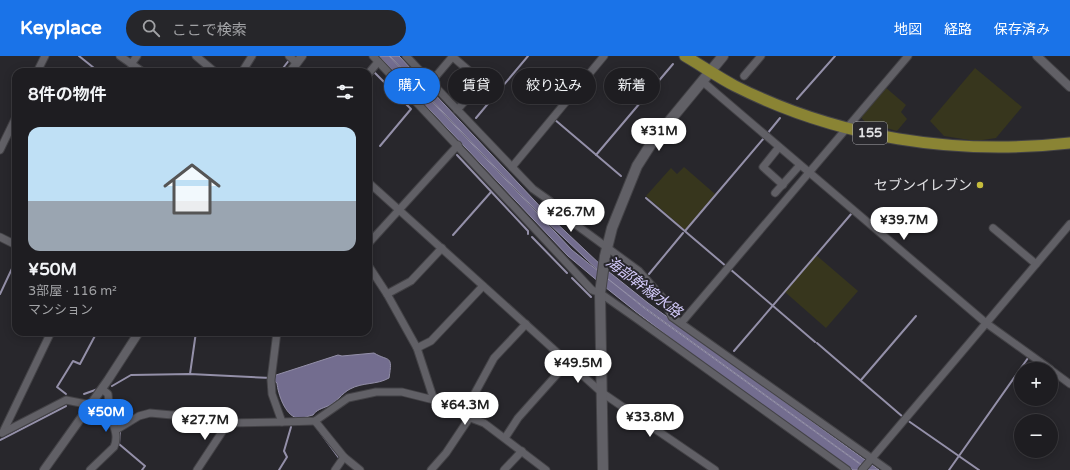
<!DOCTYPE html>
<html lang="ja">
<meta charset="utf-8">
<style>
:root{--surface:#1e1d21;--page:#26262a;--text:#f1f3f6;--muted:#a1a2a5;--line:#3c3b3f;--accent:#1a73e8}
body{margin:0;font-family:"Varela Round","Noto Sans JP",sans-serif;background:var(--page);color:var(--text);height:100vh;display:flex;flex-direction:column;font-size:15px;white-space:nowrap}
*{box-sizing:border-box;margin:0}
p{font-size:13px;color:var(--muted)}
.icon{flex:none;width:22px;height:22px;fill:none;stroke:currentColor;stroke-width:2;stroke-linecap:round;stroke-linejoin:round}
.map{position:relative;flex:1;overflow:hidden}
.details{position:absolute;left:12px;top:12px;width:360px;height:268px;display:flex;flex-direction:column;background:var(--surface);border-radius:12px;box-shadow:0 2px 10px #0003,0 0 0 1px var(--line)}
.details>*{flex:none}
.banner{position:absolute;left:384px;top:12px;width:380px;height:36px;display:flex;gap:8px}
.buttons{position:absolute;left:1014px;top:306px;display:grid;gap:8px}
.buttons a{display:grid;place-items:center;width:44px;height:44px;border-radius:50%;background:var(--surface);box-shadow:0 2px 10px #0003,0 0 0 1px var(--line);font-size:20px}
.price{position:absolute;translate:-50% -34px;padding:0 9px;border-radius:14px;background:#fff;color:#222;font-size:13px;line-height:26px;filter:drop-shadow(0 1px 2px #0008)}
.price::after{content:'';position:absolute;left:50%;top:24px;width:12px;height:9px;margin-left:-6px;background:inherit;clip-path:polygon(0 0,100% 0,50% 100%)}
.price.active{background:var(--accent);color:#fff}
ul{padding:0;list-style:none}
li{display:grid;align-content:center;gap:8px;height:212px;padding:0 16px}
li span{display:grid;place-items:center;height:124px;border-radius:12px;color:#555}
li>.icon{margin-inline-start:auto}
span .icon{width:72px;height:72px;fill:#fffc;stroke-width:1}
li b{font-size:17px}
h2{display:flex;justify-content:space-between;align-items:center;height:48px;padding:0 16px;font-size:17px}
.tag{padding:0 14px;border-radius:18px;background:var(--surface);box-shadow:0 2px 10px #0003,0 0 0 1px var(--line);font-size:14px;line-height:36px}
.tag.active{background:var(--accent);color:#fff}
header{display:flex;align-items:center;gap:24px;box-sizing:border-box;height:56px;padding:0 20px;background:var(--accent);color:#fff}
header strong{font-size:19px}
nav{display:flex;gap:22px;margin-inline-start:auto;font-size:14px}
.search{width:280px;height:36px;background:var(--page);display:flex;align-items:center;gap:10px;box-sizing:border-box;padding:0 14px;border-radius:22px;color:var(--muted);font-size:15px}
.map>svg:first-child{display:block}
.green{fill:#37361d}
.water{fill:#736d8f;stroke:#9490a9}
.lines{fill:none;stroke-linecap:round;stroke-linejoin:round}
.stream{stroke:#9490a9;stroke-width:2}
.minor-casing{stroke:#434246;stroke-width:9}
.tertiary-casing{stroke:#434246;stroke-width:10}
.secondary-casing{stroke:#434246;stroke-width:12}
.trunk-casing{stroke:#434246;stroke-width:13}
.minor{stroke:#616066;stroke-width:7}
.tertiary{stroke:#616066;stroke-width:8}
.secondary{stroke:#616066;stroke-width:10}
.trunk{stroke:#8a8434;stroke-width:11}
.poi-dot{fill:#c6bc3c;stroke:#28272c;stroke-width:1.5}
.labels{text-anchor:middle;dominant-baseline:central;stroke-width:4;stroke-linejoin:round;paint-order:stroke}
.shield{fill:#28272c;stroke:#aaaaae;stroke-width:1}
.shield-label{font-size:13px;font-weight:bold;fill:#e2e2e5}
.poi-label{font-size:14px;fill:#e2e2e5;stroke:#28272c;text-anchor:end}
.water-label{font-size:15px;font-style:italic;fill:#d3cafa;stroke:#28272c}
</style>
<header>
<strong>Keyplace</strong>
<div class="search"><svg class="icon" aria-label="search" viewBox="0 0 24 24"><circle cx="10" cy="10" r="6"/><path d="M15 15l6 6"/></svg>ここで検索</div>
<nav><a>地図</a><a>経路</a><a>保存済み</a></nav>
</header>
<div class="map">
<svg width="1070" height="414" viewBox="0 0 1070 414">
<rect width="100%" height="100%" fill="#28272c"/>
<g class="green">
<polygon points="975,12 1022,51 996,82 976,85 944,80 930,65"/>
<polygon points="885,31 906,49 901,56 907,63 897,75 865,66 860,60"/>
<polygon points="684,111 715,138 685,174 646,140 671,112 677,118"/>
<polygon points="816,199 858,235 826,272 785,236"/>
</g>
<g class="water">
<path d="M379,0H389L572,194L644,252L868,414H853C757,344 658,278 568,200Z"/>
<polygon points="390,0 399,0 549,160 603,211 648,247 879,414 869,414 644,251 603,219 546,165"/>
<path d="M374,297C389,306 393,298 389,322C377,329 363,326 350,333C342,337 336,347 328,350C323,352 316,354 313,359C308,360 302,363 297,362C285,359 278,338 277,327L273,324V320L338,299L342,300Z"/>
</g>
<g class="lines">
<g class="stream">
<polyline points="79,0 99,16"/>
<polyline points="280,16 290,3"/>
<polyline points="368,23 374,16 411,53 380,90"/>
<polyline points="797,43 835,0"/>
<polyline points="476,62 528,0"/>
<polyline points="554,63 621,120"/>
<polyline points="767,78 780,62"/>
<polyline points="457,99 528,175 528,178"/>
<polyline points="596,99 673,8"/>
<polyline points="646,142 727,211"/>
<polyline points="685,175 764,82"/>
<polyline points="453,179 491,136"/>
<polyline points="532,181 567,217"/>
<polyline points="730,213 815,286"/>
<polyline points="649,218 683,177"/>
<polyline points="572,222 591,241"/>
<polyline points="0,238 16,204"/>
<polyline points="817,287 903,361"/>
<polyline points="734,295 852,157"/>
<polyline points="190,318 196,276"/>
<polyline points="861,324 916,260"/>
<polyline points="112,330 131,319 190,318 271,322"/>
<polyline points="66,338 57,331 73,305 80,308 97,276"/>
<polyline points="84,338 98,333"/>
<polyline points="907,364 979,414"/>
<polyline points="317,372 339,402"/>
<polyline points="120,375 119,388 145,410 142,414"/>
<polyline points="0,384 66,350"/>
<polyline points="279,414 287,401 284,395 291,371"/>
<polyline points="949,414 1028,302"/>
</g>
<g class="minor-casing">
<g id="minor">
<polyline points="120,0 143,16"/>
<polyline points="196,0 215,16"/>
<polyline points="289,0 297,7"/>
<polyline points="373,0 592,234 600,237 637,263 847,414"/>
<polyline points="406,0 533,133 550,145 575,168 639,215 662,241 672,261 888,414"/>
<polyline points="453,1 482,26 457,54"/>
<polyline points="131,8 137,0"/>
<polyline points="37,16 45,0"/>
<polyline points="242,16 252,0"/>
<polyline points="368,18 378,6"/>
<polyline points="744,20 761,0"/>
<polyline points="702,25 986,267 1050,313"/>
<polyline points="431,26 453,0"/>
<polyline points="779,91 763,111 783,129"/>
<polyline points="0,94 16,61"/>
<polyline points="512,111 604,0"/>
<polyline points="368,126 601,336 715,414"/>
<polyline points="775,137 800,109"/>
<polyline points="993,172 1036,208"/>
<polyline points="0,181 16,189"/>
<polyline points="368,188 458,89"/>
<polyline points="368,209 387,238 417,292 434,344"/>
<polyline points="387,238 411,225 442,192"/>
<polyline points="682,266 908,0"/>
<polyline points="277,276 271,324 272,338 282,366 315,365 348,342 376,336 402,336 434,344 455,356 484,367 546,414"/>
<polyline points="417,292 431,285 483,230"/>
<polyline points="1051,314 1070,328"/>
<polyline points="463,359 494,302 526,268"/>
<polyline points="315,365 344,401 360,414"/>
<polyline points="116,374 139,360 150,357 172,359 189,358 228,367 282,366"/>
<polyline points="3,376 51,276"/>
<polyline points="2,377 66,344 91,349"/>
<polyline points="505,382 518,362 568,306"/>
<path d="M90,414L114,391C120,377 111,368 109,354C108,349 109,343 108,338L102,333"/>
<polyline points="197,414 228,367"/>
<polyline points="335,414 344,401"/>
<polyline points="431,414 446,397 470,361"/>
<polyline points="504,414 522,395"/>
<polyline points="862,414 1070,168"/>
</g>
</g>
<g class="tertiary-casing">
<g id="tertiary">
<polyline points="1037,0 1070,31"/>
<polyline points="290,16 302,0"/>
<polyline points="44,414 108,324 139,276"/>
</g>
</g>
<g class="secondary-casing">
<polyline id="secondary" points="603,414 600,237 605,200 612,172 637,110 653,85 723,0"/>
</g>
<g class="trunk-casing">
<path id="trunk" d="M685,0C702,10 718,21 735,30C838,82 956,100 1070,87"/>
</g>
<use href="#minor" class="minor"/>
<use href="#tertiary" class="tertiary"/>
<use href="#secondary" class="secondary"/>
<use href="#trunk" class="trunk"/>
</g>
<circle class="poi-dot" cx="980" cy="129" r="4"/>
<g class="labels">
<rect class="shield" x="853" y="66" width="34" height="22" rx="3"/>
<g class="shield-label">
<text x="870" y="77">155</text>
</g>
<g class="poi-label">
<text x="972" y="129">セブンイレブン</text>
</g>
<g class="water-label">
<text transform="translate(644 231) rotate(37)">海部幹線水路</text>
</g>
</g>
</svg>
<div class="buttons">
<a>+</a>
<a>−</a>
</div>
<b class="price" style="left:659px;top:96px">¥31M</b>
<b class="price" style="left:571px;top:177px">¥26.7M</b>
<b class="price" style="left:904px;top:185px">¥39.7M</b>
<b class="price" style="left:578px;top:328px">¥49.5M</b>
<b class="price" style="left:465px;top:370px">¥64.3M</b>
<b class="price active" style="left:106px;top:377px">¥50M</b>
<b class="price" style="left:650px;top:382px">¥33.8M</b>
<b class="price" style="left:205px;top:385px">¥27.7M</b>
<div class="banner">
<a class="tag active">購入</a>
<a class="tag">賃貸</a>
<a class="tag">絞り込み</a>
<a class="tag">新着</a>
</div>
<section class="details">
<h2>8件の物件<svg class="icon" aria-label="filters" viewBox="0 0 24 24"><path d="M4 7h16M4 17h16"/><circle cx="9" cy="7" r="2"/><circle cx="15" cy="17" r="2"/></svg></h2>
<ul>
<li><span style="background:linear-gradient(#bfe0f5 60%,#9aa5b1 0)"><svg class="icon" aria-label="home" viewBox="0 0 24 24"><path d="M3 11l9-7 9 7M6 9v11h12V9"/></svg></span><div><b>¥50M</b><p>3部屋 · 116 m²</p><p>マンション</p></div></li>
</ul>
</section>
</div>
